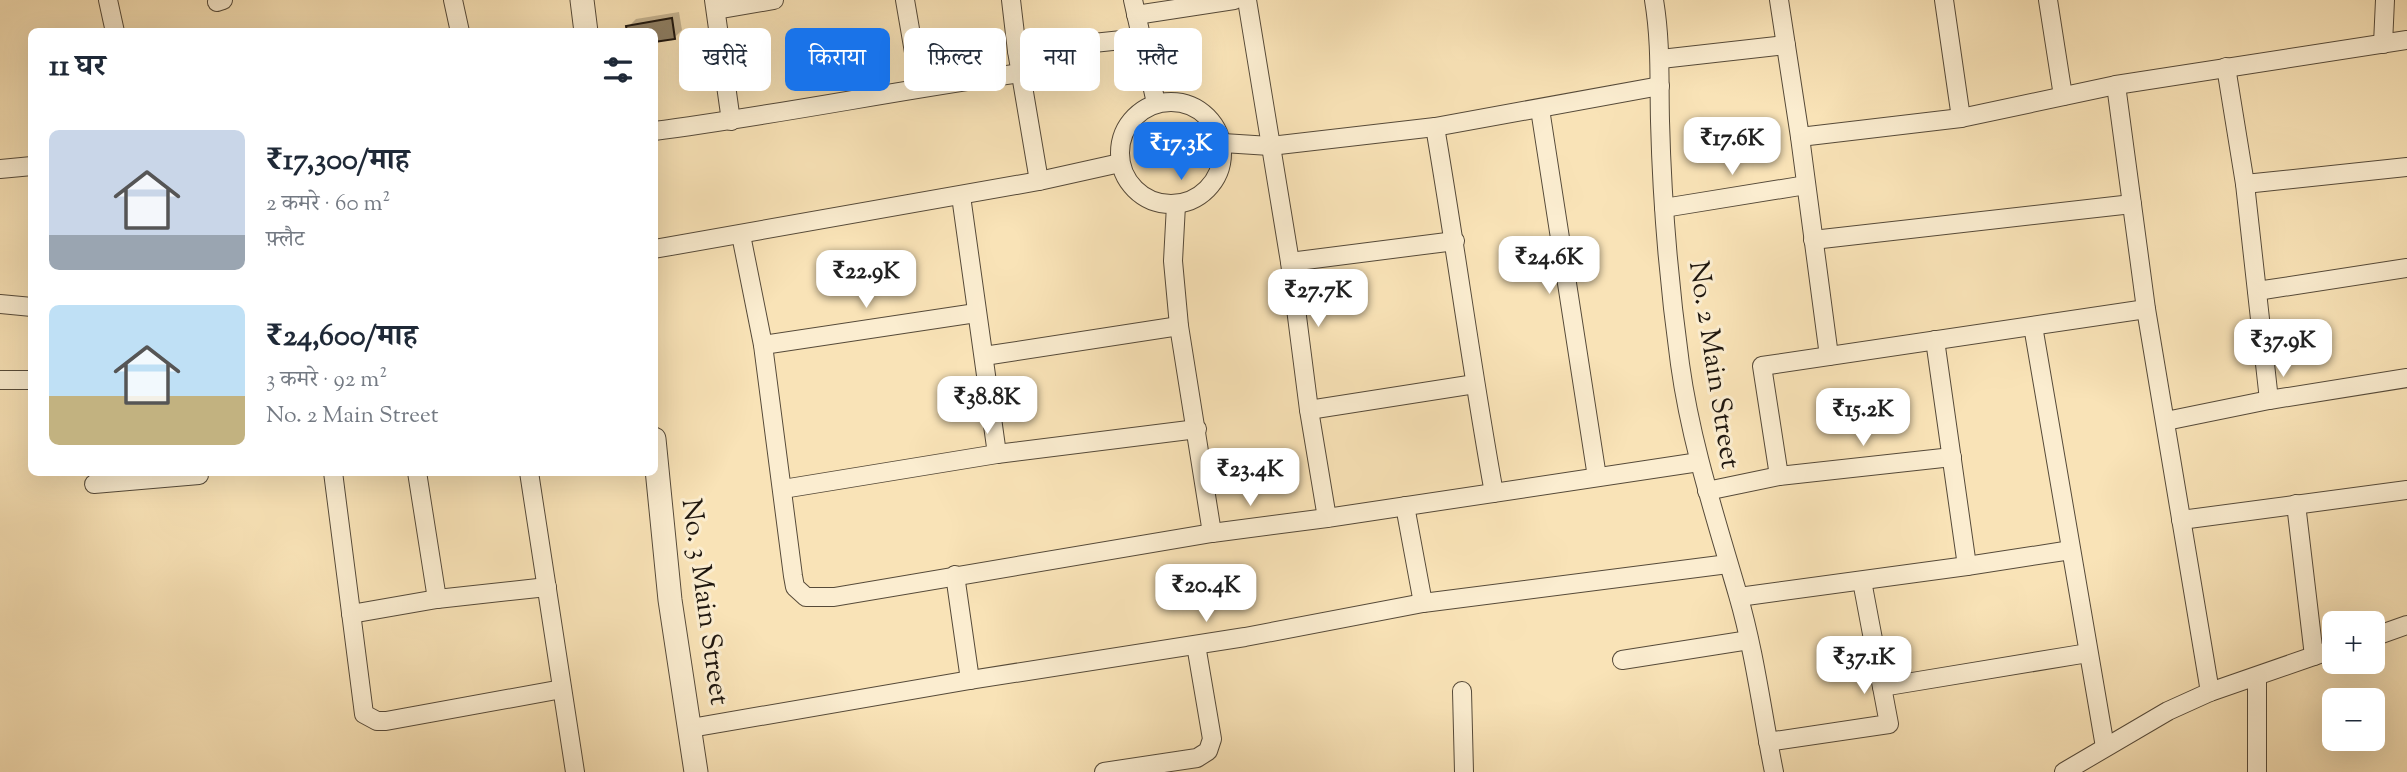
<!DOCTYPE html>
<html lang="hi">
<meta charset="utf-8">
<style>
:root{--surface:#fff;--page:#f2f2f3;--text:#1f2937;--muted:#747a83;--accent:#1a73e8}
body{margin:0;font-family:"Sorts Mill Goudy","Noto Serif Devanagari",serif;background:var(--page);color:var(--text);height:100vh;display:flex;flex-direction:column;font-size:26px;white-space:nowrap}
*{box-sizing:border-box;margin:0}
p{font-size:23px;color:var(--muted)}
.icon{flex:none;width:38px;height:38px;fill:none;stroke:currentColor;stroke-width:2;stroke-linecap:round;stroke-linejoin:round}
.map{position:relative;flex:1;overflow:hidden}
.sheet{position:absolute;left:28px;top:28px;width:630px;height:448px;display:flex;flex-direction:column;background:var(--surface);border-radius:10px;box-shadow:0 7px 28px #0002}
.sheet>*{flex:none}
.top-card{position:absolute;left:679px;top:28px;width:665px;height:63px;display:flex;gap:14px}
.tools{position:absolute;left:2322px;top:611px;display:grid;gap:14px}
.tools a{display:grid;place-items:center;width:63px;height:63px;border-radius:10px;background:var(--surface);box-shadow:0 7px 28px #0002;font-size:35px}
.price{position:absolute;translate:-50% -60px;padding:0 16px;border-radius:14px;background:#fff;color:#222;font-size:23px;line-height:46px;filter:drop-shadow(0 2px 4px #0008)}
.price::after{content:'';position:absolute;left:50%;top:42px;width:21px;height:16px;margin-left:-10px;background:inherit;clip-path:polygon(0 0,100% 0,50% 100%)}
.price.selected{background:var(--accent);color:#fff}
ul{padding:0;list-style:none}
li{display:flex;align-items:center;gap:21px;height:175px;padding:0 21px}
li span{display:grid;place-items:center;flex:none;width:196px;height:140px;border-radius:10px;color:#555}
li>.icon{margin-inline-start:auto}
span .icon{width:84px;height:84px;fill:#fffc;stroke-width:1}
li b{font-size:30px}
h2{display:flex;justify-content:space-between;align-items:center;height:84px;padding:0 21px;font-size:30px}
.tag{padding:0 24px;border-radius:10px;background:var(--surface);box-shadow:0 7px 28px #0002;font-size:24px;line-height:63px}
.tag.selected{background:var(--accent);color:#fff}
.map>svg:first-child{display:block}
.shadow{fill:#0003}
.building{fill:#908166;stroke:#1f170f;stroke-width:2}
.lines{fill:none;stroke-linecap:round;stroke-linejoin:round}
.minor-casing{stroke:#564a39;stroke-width:20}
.tertiary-casing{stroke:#564a39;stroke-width:25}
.minor{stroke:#fbedd0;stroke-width:18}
.tertiary{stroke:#fbedd0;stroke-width:23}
.labels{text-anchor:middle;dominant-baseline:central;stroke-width:6;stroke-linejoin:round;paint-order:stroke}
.street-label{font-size:28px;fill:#1f170f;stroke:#fbedd0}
</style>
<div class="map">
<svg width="2407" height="772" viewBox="0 0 2407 772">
<rect width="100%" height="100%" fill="#f9e3b7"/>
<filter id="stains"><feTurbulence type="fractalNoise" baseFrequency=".00286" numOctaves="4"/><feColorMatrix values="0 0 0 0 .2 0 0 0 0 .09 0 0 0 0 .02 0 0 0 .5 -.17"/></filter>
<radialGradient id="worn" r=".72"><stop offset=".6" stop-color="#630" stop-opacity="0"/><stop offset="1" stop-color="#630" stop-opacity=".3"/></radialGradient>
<polygon class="shadow" points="679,12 682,30 674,38 628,27 636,19"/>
<polygon class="building" points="672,18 675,39 654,42 654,32 627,32 626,26"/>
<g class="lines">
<g class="minor-casing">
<g id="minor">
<polyline points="108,0 115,32"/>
<polyline points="453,0 460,32"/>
<polyline points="714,0 731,121"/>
<polyline points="905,0 920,87"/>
<polyline points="1011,0 1017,51 1039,181"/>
<polyline points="1133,0 1156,103"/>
<polyline points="1247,0 1290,262 1309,410 1327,518"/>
<path d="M1654,0C1661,42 1659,79 1660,121C1662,202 1669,284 1680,364C1691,444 1716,519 1738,595C1755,653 1762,713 1774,772"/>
<polyline points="1779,0 1800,137 1961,118 2116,85 2407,40"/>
<polyline points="1944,0 1961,118"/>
<polyline points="2048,0 2063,96"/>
<polyline points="217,2 223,0"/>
<polyline points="716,10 774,0"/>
<polyline points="1136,15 1234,0"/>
<polyline points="2383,44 2385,0"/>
<polyline points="1017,51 1141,38"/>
<polyline points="1661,59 1786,45"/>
<polyline points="2226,67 2245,184 2269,400"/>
<polyline points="2116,85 2146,309 2210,692"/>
<circle cx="1171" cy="153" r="51"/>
<polyline points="1540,109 1597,477"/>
<path d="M1435,127C1456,249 1472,372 1494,493"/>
<path d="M654,131C777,115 899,90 1021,73"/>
<polyline points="1800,137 1829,356"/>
<polyline points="1223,143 1270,146 1435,127 1660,86"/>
<polyline points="0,169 32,166"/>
<polyline points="2245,184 2407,167"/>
<polyline points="961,196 997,454"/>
<polyline points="1176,205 1173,261 1179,326 1212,533"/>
<polyline points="1664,208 1806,185"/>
<polyline points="741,235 763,345 793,576 795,587 806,597 834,597 1212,533 1327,518 1699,462"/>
<polyline points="1813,240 2132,204"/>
<polyline points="654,249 1039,181 1120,163"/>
<polyline points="1290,262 1455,241"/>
<polyline points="2257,291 2407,268"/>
<polyline points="0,304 32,307"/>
<polyline points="2033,326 2105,747"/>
<polyline points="1935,340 1967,566"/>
<polyline points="763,345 976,313"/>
<polyline points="984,356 1179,326"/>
<polyline points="0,380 32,380"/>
<polyline points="1309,410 1475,384"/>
<polyline points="2166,421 2269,400 2407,378"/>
<polyline points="333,472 364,714 377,721 386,721 562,689"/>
<polyline points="417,472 437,599"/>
<polyline points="529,472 575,772"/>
<polyline points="1779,476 1952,457"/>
<polyline points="94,484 199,475"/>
<polyline points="783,489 997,454 1197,429"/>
<polyline points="1707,491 1779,476 1762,366 2146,309"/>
<polyline points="2296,504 2314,656"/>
<polyline points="1405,506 1423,603"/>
<polyline points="2181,520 2407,490"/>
<polyline points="955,575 970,680"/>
<polyline points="1739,597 1967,566 2071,550"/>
<polyline points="351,614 437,599 547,587"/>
<polyline points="2373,637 2407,625"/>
<polyline points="1622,660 1749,640"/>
<polyline points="2257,677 2257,772"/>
<polyline points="1882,687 2088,653"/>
<polyline points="1462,691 1464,772"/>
<polyline points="691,728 970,680 1245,637 1423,603 1728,564"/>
<polyline points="1768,742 1889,724 1862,581"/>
<polyline points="1104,772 1197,758 1208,751 1212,739 1196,645"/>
<polyline points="2064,772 2168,711 2210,692 2334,649"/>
</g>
</g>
<g class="tertiary-casing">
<g id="tertiary">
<polyline points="582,0 586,32"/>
<polyline points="654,439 670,600 696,772"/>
</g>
</g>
<use href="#minor" class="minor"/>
<use href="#tertiary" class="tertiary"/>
</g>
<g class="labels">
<g class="street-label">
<text transform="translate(1713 365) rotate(81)">No. 2 Main Street</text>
<text transform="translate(704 602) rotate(82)">No. 3 Main Street</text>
</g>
</g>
<rect width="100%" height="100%" filter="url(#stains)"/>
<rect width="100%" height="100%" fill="url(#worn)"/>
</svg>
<div class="tools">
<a>+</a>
<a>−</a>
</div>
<b class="price" style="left:1732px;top:177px">₹17.6K</b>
<b class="price selected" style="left:1181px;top:182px">₹17.3K</b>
<b class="price" style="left:1549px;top:296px">₹24.6K</b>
<b class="price" style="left:866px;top:310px">₹22.9K</b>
<b class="price" style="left:1318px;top:329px">₹27.7K</b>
<b class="price" style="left:2283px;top:379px">₹37.9K</b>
<b class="price" style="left:987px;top:436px">₹38.8K</b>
<b class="price" style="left:1863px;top:448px">₹15.2K</b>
<b class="price" style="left:1250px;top:508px">₹23.4K</b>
<b class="price" style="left:1206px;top:624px">₹20.4K</b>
<b class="price" style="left:1864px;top:696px">₹37.1K</b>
<div class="top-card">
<a class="tag">खरीदें</a>
<a class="tag selected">किराया</a>
<a class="tag">फ़िल्टर</a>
<a class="tag">नया</a>
<a class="tag">फ़्लैट</a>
</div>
<section class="sheet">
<h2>11 घर<svg class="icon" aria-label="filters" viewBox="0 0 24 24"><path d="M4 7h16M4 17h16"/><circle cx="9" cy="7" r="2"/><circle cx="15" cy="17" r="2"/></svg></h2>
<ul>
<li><span style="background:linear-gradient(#c9d6e8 75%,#9aa5b1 0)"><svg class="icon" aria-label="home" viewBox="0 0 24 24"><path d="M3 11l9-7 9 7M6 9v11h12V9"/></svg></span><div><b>₹17,300/माह</b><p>2 कमरे · 60 m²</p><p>फ़्लैट</p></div></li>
<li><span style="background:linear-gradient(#bfe0f5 65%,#c2b280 0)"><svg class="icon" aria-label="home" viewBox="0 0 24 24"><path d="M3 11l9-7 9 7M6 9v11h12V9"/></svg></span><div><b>₹24,600/माह</b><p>3 कमरे · 92 m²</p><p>No. 2 Main Street</p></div></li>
</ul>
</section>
</div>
